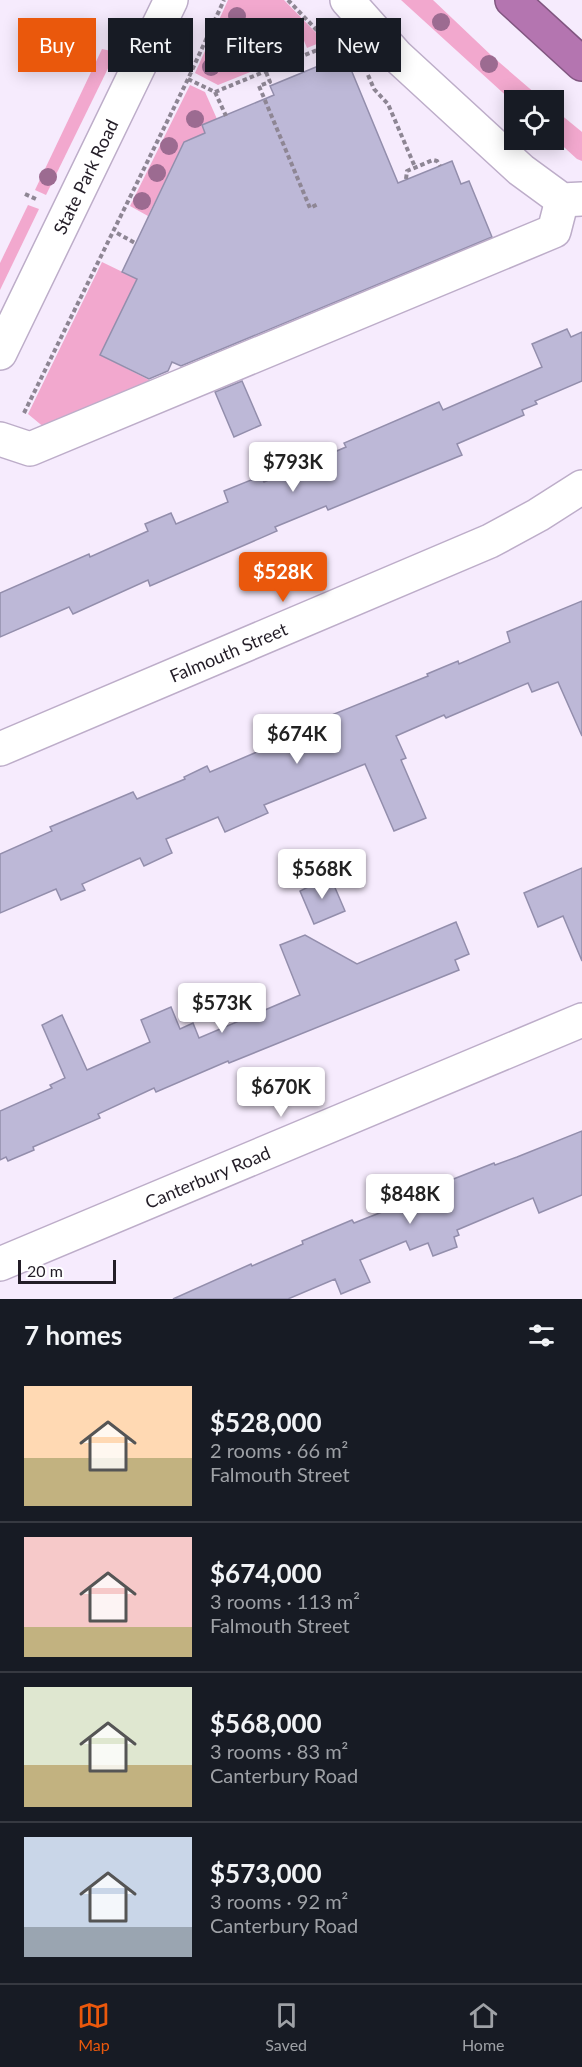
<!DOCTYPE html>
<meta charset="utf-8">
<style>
:root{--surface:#171b24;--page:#20242c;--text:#f1f3f6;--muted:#9ea1a6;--line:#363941;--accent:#ea580c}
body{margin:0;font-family:Lato,sans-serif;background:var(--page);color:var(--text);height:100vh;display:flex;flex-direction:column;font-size:22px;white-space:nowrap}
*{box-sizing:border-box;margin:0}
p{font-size:20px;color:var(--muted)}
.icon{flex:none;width:33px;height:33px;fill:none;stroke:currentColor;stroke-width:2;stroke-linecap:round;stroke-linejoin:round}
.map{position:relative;height:1299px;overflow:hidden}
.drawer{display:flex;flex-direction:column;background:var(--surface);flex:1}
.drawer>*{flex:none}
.banner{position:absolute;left:18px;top:18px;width:546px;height:54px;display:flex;gap:12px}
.fabs{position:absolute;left:504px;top:90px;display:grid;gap:12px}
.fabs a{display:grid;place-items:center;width:60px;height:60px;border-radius:0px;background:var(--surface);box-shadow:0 3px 15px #0003;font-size:30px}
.scale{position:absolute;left:18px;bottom:15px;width:98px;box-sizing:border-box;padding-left:6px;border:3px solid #231d27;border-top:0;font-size:16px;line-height:21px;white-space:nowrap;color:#231d27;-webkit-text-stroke:4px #fff;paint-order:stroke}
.price{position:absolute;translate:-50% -51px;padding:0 14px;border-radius:6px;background:#fff;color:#222;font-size:20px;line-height:39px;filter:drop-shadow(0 2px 3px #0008)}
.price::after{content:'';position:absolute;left:50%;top:36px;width:18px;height:14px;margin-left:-9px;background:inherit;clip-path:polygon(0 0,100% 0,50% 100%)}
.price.active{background:var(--accent);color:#fff}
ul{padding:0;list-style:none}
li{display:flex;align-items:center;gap:18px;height:150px;padding:0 24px}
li+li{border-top:2px solid var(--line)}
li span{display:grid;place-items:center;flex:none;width:168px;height:120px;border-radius:0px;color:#555}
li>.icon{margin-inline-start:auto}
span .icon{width:72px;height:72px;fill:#fffc;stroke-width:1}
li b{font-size:26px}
h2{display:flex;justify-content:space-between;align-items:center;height:72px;padding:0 24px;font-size:26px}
.pill{padding:0 21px;border-radius:0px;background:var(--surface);box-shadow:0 3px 15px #0003;font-size:21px;line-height:54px}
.pill.active{background:var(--accent);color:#fff}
.tabs{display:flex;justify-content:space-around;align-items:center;height:84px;border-top:2px solid var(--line);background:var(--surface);font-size:16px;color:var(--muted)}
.tabs a{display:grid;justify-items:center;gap:3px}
.tabs .active{color:var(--accent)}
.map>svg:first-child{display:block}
.green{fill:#f2a8ce}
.building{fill:#bdb8d7;stroke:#938eac;stroke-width:1.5}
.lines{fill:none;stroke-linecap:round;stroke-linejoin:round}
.minor-casing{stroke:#bdadc9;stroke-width:36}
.highway-casing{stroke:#815680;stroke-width:36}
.path{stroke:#8e8694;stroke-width:4;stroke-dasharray:4.5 3;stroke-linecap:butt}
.minor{stroke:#fff;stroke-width:33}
.highway{stroke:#b475b0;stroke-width:33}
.tree{fill:#9c6b91}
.labels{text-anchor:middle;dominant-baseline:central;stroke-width:4.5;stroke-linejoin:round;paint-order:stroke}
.street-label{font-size:18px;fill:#231d27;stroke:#fff}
</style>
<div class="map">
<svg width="582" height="1299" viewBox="0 0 582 1299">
<rect width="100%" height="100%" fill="#f6ebfd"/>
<g class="green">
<polygon points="228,0 284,0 324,41 307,48 302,36 298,35 278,45 283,59 218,85 195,73"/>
<polygon points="401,0 433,0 493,57 543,100 514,100 514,103"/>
<polygon points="102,49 116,52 46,195 35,190"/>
<polygon points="190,85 205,92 217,119 202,125 205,133 184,142 148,216 130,206"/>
<polygon points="554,109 582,132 582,161 577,159 554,138"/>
<polygon points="28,205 39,209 0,290 0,263"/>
<polygon points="102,262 137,279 100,355 161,386 51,433 28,414"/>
</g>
<g class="building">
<polygon points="345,55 398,183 452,161 461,184 469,181 492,237 181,366 172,362 168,371 149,379 100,355 137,279 122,272 184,142 205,133 202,125 274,95 270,86"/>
<polygon points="567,329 571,337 582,332 582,381 535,401 537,404 522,410 524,415 457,444 462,455 328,510 326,506 275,527 277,531 150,586 148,580 73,614 69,607 0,637 0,593 89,554 90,557 148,531 145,524 171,513 176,524 228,502 224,491 261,476 264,482 346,447 344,443 439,402 443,410 542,367 532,344"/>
<polygon points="242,381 261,425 234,437 215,392"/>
<polygon points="582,601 582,736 558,682 532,692 528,683 446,718 444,715 396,736 406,758 401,760 426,818 394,831 365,764 264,805 268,813 225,832 218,817 166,839 172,853 144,866 140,858 82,884 85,890 61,900 56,889 0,913 0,854 52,831 50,827 133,792 137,799 185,779 184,777 207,766 210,772 264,749 261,742 327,715 327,717 428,676 427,674 458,661 459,664 510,642 507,632"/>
<polygon points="582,868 582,961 563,916 538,927 524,893"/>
<polygon points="330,876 345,911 314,924 300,891"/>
<polygon points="456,922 469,954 455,960 459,970 229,1063 228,1061 156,1092 154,1088 98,1114 100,1118 33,1147 34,1150 8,1161 6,1157 0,1160 0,1111 52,1088 50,1085 65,1078 42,1025 62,1015 87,1070 150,1042 141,1020 171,1007 180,1029 193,1023 199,1038 300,995 280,945 305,935 357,964"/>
<polygon points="582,1131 582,1195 539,1213 533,1198 457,1230 459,1235 454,1237 457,1247 433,1256 428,1243 410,1250 406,1241 360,1260 370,1282 341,1294 335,1279 288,1299 173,1299 251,1264 252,1266 303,1244 302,1241 352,1220 354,1223 410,1201 408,1197 494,1163 495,1165 517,1157"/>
</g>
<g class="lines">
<g class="minor-casing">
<g id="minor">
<polyline points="347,0 397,56 521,170 562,200 582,199"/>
<path id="s1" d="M0,353L171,0"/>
<polyline points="0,439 30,449 554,231 562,200"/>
<path id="s2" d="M0,749L490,541L538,515L582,487"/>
<path id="s3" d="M0,1264L582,1020"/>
</g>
</g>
<g class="highway-casing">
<polyline id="highway" points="512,0 582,64"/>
</g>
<g class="path">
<polyline points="288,0 330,44"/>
<polyline points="266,72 270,82 259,86 310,208 318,204"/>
<polyline points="368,75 374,89 388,104 415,167"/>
<polyline points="188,79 215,92 339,41"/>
<polyline points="215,92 226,116"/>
<polyline points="406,179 407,171 433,160 437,161 440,166"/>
<polyline points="25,194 38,200"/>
<polyline points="117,233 135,243"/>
<polyline points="24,413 188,79 224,0"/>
</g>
<use href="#minor" class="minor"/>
<use href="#highway" class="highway"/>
</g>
<g class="tree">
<circle cx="237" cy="16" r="9"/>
<circle cx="441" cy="22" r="9"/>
<circle cx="489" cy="64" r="9"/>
<circle cx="211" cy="67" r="9"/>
<circle cx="195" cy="119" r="9"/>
<circle cx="169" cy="146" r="9"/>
<circle cx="157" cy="173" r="9"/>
<circle cx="48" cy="177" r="9"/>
<circle cx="142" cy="201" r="9"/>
</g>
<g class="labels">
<g class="street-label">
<text stroke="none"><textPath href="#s1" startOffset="196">State Park Road</textPath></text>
<text stroke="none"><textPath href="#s2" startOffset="248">Falmouth Street</textPath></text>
<text stroke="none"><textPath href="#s3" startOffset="225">Canterbury Road</textPath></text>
</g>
</g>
</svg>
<div class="fabs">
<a><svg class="icon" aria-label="locate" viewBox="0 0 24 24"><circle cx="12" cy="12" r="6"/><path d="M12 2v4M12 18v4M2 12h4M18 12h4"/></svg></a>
</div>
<div class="scale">20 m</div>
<b class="price" style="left:293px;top:493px">$793K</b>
<b class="price active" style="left:283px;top:603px">$528K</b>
<b class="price" style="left:297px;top:765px">$674K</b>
<b class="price" style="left:322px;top:900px">$568K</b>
<b class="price" style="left:222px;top:1034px">$573K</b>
<b class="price" style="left:281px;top:1118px">$670K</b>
<b class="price" style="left:410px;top:1225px">$848K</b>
<div class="banner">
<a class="pill active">Buy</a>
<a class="pill">Rent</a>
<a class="pill">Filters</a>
<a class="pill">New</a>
</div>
</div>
<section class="drawer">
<h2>7 homes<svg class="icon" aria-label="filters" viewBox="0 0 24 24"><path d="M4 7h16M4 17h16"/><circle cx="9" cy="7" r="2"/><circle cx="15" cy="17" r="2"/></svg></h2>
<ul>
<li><span style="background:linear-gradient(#ffd9b3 60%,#c2b280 0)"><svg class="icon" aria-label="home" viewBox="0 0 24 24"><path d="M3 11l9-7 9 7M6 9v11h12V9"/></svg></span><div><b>$528,000</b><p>2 rooms · 66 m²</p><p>Falmouth Street</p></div></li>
<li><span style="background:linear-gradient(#f6c9c9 75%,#c2b280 0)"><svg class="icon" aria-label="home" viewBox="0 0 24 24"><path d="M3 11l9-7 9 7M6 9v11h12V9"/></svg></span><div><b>$674,000</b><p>3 rooms · 113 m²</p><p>Falmouth Street</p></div></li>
<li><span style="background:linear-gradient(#dfe7d0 65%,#c2b280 0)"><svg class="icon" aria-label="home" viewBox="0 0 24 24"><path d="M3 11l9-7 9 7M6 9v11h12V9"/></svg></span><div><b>$568,000</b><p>3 rooms · 83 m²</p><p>Canterbury Road</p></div></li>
<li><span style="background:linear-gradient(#c9d6e8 75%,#9aa5b1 0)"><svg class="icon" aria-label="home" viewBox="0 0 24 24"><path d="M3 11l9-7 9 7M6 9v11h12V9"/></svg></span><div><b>$573,000</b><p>3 rooms · 92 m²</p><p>Canterbury Road</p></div></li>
</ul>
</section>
<nav class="tabs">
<a class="active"><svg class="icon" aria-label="map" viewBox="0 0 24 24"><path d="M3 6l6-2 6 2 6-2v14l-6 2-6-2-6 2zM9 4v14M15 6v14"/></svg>Map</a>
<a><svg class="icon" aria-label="saved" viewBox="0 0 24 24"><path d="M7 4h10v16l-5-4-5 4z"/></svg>Saved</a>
<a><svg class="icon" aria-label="home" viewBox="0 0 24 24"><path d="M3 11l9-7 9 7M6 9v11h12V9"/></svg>Home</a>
</nav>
